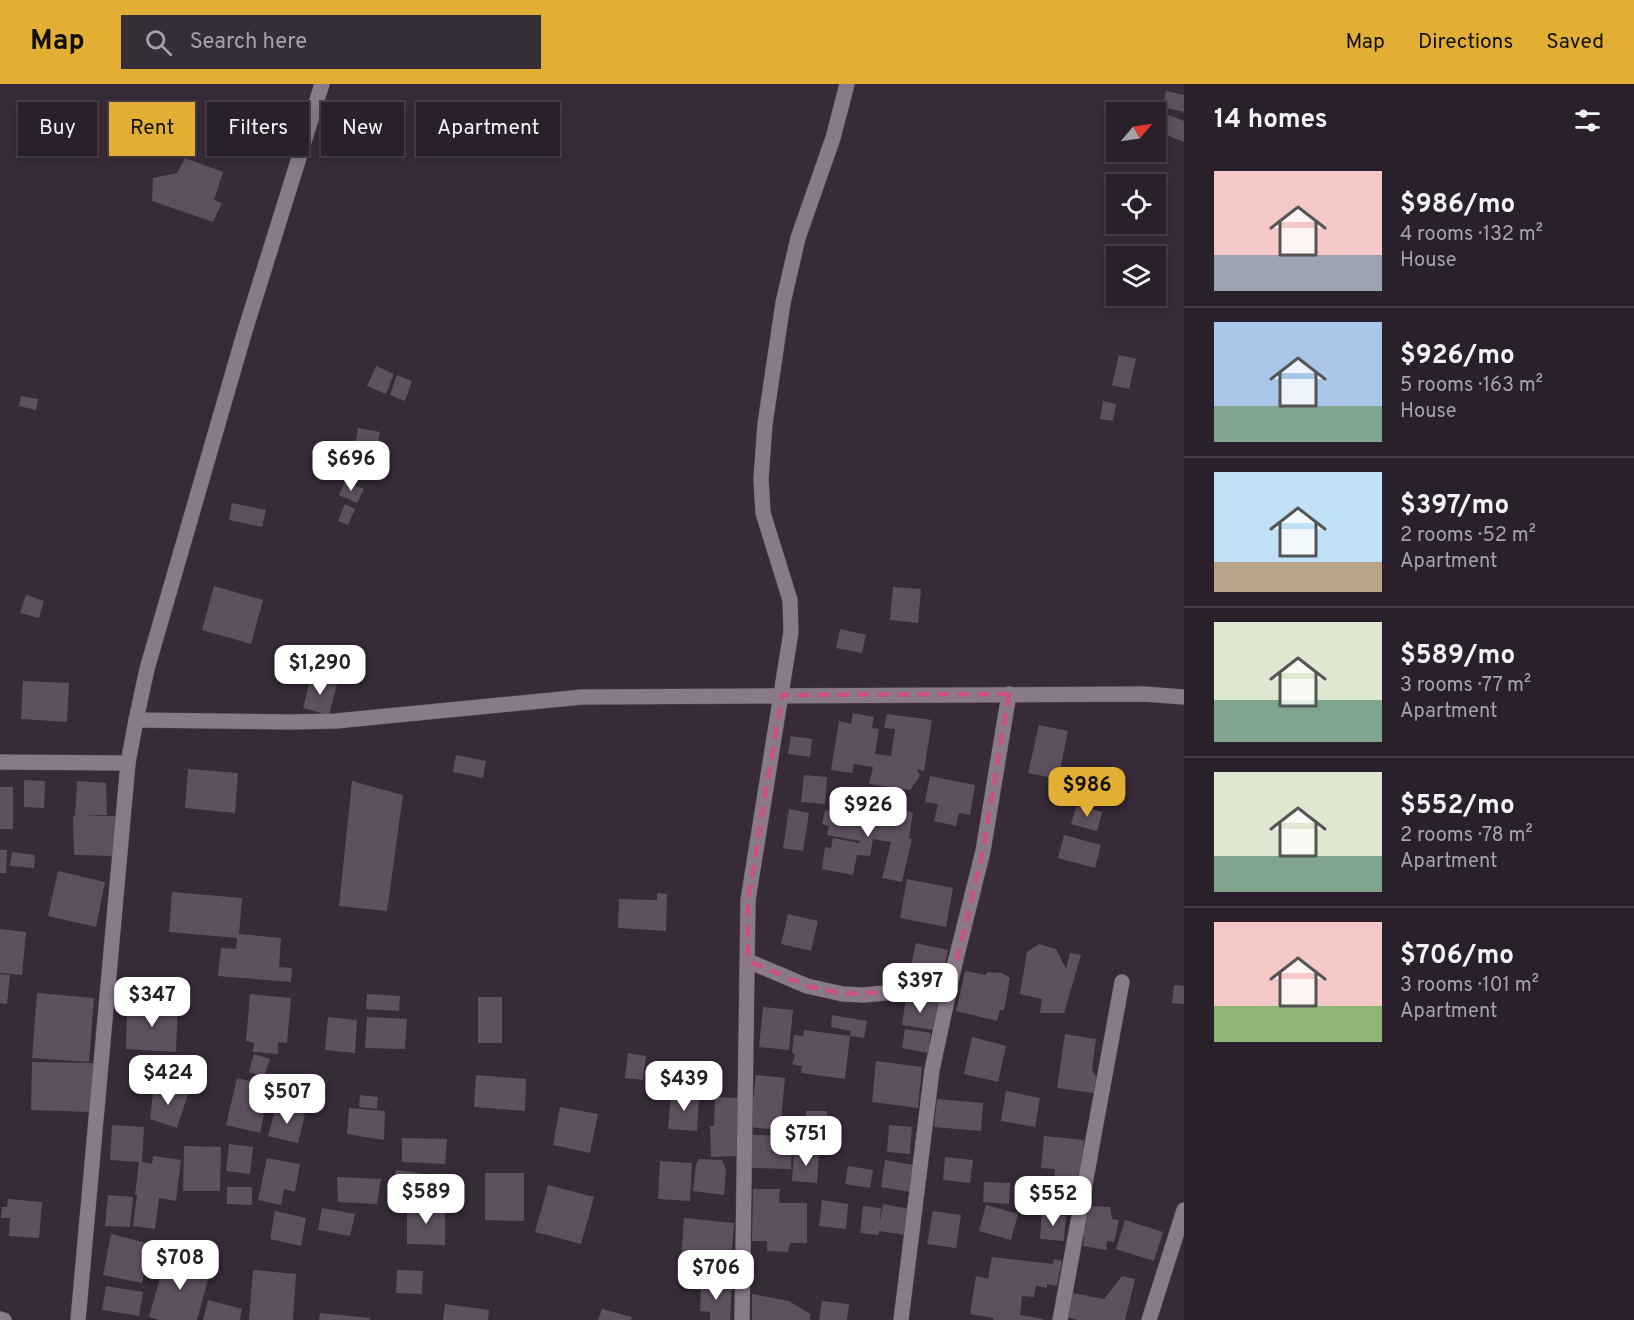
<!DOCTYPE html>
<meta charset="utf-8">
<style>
:root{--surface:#29202b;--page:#352d37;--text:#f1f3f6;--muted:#a5a3a9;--line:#453e47;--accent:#e2af34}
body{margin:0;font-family:Overpass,sans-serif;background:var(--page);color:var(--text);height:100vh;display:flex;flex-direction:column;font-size:22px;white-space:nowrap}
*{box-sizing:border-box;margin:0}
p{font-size:20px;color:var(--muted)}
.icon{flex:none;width:33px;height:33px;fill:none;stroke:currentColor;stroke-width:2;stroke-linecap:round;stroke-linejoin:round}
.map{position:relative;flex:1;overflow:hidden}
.drawer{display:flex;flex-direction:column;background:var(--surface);width:450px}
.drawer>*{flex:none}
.hud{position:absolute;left:18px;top:18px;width:570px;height:54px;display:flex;gap:12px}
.needle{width:39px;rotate:61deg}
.fabs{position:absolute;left:1106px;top:18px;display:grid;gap:12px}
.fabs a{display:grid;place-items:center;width:60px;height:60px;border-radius:0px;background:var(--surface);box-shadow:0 3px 9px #0003,0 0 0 2px var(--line);font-size:30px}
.price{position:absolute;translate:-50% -51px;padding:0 14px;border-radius:12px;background:#fff;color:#222;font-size:20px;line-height:39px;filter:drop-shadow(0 2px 3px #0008)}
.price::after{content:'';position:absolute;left:50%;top:36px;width:18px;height:14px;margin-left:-9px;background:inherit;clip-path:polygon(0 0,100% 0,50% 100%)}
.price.on{background:var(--accent);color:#111}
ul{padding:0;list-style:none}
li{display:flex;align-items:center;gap:18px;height:150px;padding:0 30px}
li+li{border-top:2px solid var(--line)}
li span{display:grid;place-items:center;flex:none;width:168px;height:120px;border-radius:0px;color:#555}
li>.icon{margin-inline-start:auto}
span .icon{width:72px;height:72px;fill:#fffc;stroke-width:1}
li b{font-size:26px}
h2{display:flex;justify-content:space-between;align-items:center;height:72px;padding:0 30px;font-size:26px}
.tag{padding:0 21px;border-radius:0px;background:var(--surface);box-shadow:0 3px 9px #0003,0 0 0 2px var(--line);font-size:21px;line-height:54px}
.tag.on{background:var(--accent);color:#111}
header{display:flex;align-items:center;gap:36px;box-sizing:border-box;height:84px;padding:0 30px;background:var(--accent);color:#111}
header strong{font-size:28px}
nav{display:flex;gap:33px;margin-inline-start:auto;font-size:21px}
.search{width:420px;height:54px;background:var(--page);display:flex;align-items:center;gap:15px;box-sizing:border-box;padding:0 21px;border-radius:0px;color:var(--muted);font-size:22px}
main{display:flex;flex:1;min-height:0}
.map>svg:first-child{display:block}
.building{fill:#5f5061}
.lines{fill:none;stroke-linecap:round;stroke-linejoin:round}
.street-casing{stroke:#534854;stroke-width:16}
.secondary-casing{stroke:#534854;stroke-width:16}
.street{stroke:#897a8b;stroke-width:15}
.secondary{stroke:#897a8b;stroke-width:15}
.marked{fill:none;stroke:#c95081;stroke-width:4.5;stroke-dasharray:12 8;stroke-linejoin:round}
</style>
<header>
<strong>Map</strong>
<div class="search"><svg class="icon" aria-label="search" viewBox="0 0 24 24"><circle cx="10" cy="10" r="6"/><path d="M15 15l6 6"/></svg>Search here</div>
<nav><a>Map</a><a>Directions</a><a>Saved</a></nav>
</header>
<main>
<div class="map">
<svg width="1184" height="1236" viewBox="0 0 1184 1236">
<rect width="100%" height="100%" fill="#372a39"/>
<g class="building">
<polygon points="1166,7 1184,11 1184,28 1163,23"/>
<polygon points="1163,29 1184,37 1184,58 1156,47"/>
<polygon points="185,74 223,88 214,116 222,119 213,138 152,117 153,94 177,89"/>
<polygon points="1119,271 1136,275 1129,305 1112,301"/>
<polygon points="376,282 394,290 386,310 367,302"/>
<polygon points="397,291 412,297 405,317 390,311"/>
<polygon points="21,312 38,315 36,326 19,322"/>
<polygon points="1103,317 1116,320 1113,337 1100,335"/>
<polygon points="358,344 380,348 376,370 354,366"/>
<polygon points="345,397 364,405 357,419 339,411"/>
<polygon points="232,419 266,426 262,443 229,436"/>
<polygon points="345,420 355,425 348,441 338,437"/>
<polygon points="214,502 263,516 251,560 202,546"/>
<polygon points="893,503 921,505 918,539 890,536"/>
<polygon points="26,511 44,517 39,534 20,529"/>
<polygon points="840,545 866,551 862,569 836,564"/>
<polygon points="311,593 337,600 329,631 303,624"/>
<polygon points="23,597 69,599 67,638 21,635"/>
<polygon points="853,629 874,633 872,644 879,645 875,670 891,672 895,645 884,644 887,630 932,636 924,687 917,685 920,692 910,706 869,700 873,683 854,680 852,689 831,686 839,637 851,640"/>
<polygon points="1039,641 1068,647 1058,695 1028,689"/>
<polygon points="791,652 812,655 810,673 788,670"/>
<polygon points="456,671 486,677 483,694 453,688"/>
<polygon points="188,685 238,689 235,729 185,724"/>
<polygon points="804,691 827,693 825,720 801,718"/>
<polygon points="930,692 975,701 970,731 959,729 956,742 934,737 938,720 925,718"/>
<polygon points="24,696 45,697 44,724 24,723"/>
<polygon points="77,697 106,699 107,731 81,732 116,732 114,772 74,771 73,732 75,732"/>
<polygon points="352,697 403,711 387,827 339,822"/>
<rect x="0" y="703" width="13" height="42"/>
<polygon points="835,721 851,725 851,721 866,724 867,721 913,728 909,754 912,755 902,798 882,794 891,758 873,755 870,772 857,771 853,791 822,785 825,763 831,764 833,754 859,759 860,757 827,751 829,742 822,740 825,726 833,727"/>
<polygon points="1077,721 1102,728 1097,747 1071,740"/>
<polygon points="789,725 809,729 803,767 783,764"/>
<polygon points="1064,751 1101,761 1095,784 1058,774"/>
<polygon points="0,766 7,766 6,789 0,789"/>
<polygon points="12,768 35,771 34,784 10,782"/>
<polygon points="58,787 105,798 96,843 48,832"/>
<polygon points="907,795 953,804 946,843 900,834"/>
<polygon points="172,808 242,814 239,850 281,854 279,883 292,884 291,898 218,892 221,864 236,865 237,854 169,848"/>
<polygon points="657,809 667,810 666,847 618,844 619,815 657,816"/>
<polygon points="788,830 818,837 811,867 781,860"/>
<polygon points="0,845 26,848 22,891 0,889"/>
<polygon points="916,859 948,866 939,907 907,900"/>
<polygon points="1039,860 1056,865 1066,885 1070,869 1081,871 1064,929 1040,929 1042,915 1020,910 1027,868"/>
<polygon points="965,887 985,891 988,888 1002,889 1010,894 1004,926 1000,926 997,937 956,927"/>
<polygon points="0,890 10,891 7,920 0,919"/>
<polygon points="1174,901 1184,902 1184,920 1172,919"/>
<polygon points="37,909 94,914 89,978 32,974"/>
<polygon points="250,910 291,914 287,959 278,958 278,970 253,968 254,959 246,957"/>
<polygon points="367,910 400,912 399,927 366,925"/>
<rect x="478" y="913" width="24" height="46"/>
<polygon points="906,913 939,920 934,946 902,941"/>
<polygon points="127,920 178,923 176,968 126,965"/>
<polygon points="763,923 793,926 789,966 759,963"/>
<polygon points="832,931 867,937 864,954 850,952 851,947 831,943"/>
<polygon points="328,933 357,936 355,969 325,966"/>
<polygon points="367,933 407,935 405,965 365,964"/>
<polygon points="905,945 931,949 928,969 902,964"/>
<polygon points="804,946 850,952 845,995 801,989 802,982 792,980 795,972 792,968 794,951 803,952"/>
<polygon points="1065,950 1096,955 1092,986 1097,994 1094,1009 1057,1004"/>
<polygon points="972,953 1006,962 998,998 964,990"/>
<polygon points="628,969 646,972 643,996 625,994"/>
<polygon points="254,970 270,975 264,993 249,988"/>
<polygon points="876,977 922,983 918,1024 872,1018"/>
<polygon points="32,978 96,979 91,1028 31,1026"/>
<polygon points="476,991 526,995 525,1027 474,1023"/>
<polygon points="756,991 785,994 780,1046 750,1043"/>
<polygon points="237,994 270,1002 260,1049 226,1041"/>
<polygon points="154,1001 188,1010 177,1044 150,1035"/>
<polygon points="1006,1007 1040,1014 1035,1043 1001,1037"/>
<polygon points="671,1009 699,1012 697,1047 668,1045"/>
<polygon points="360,1011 378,1013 377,1025 359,1023"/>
<polygon points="715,1013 740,1014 740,1072 711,1073 710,1042 714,1042"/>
<polygon points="937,1015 983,1019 981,1047 934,1043"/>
<polygon points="276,1023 305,1030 298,1059 268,1052"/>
<polygon points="560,1023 598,1030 590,1069 553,1061"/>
<polygon points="349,1024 385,1027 384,1056 347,1050"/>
<polygon points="806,1027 827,1027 828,1051 806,1051"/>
<polygon points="112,1041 144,1043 142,1078 152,1080 153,1072 181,1076 176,1117 159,1114 155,1145 133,1142 137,1111 135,1111 139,1078 110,1076"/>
<polygon points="889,1041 912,1043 910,1070 887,1068"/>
<polygon points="752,1051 792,1052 791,1085 752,1084"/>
<polygon points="1044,1052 1084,1056 1080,1101 1054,1098 1055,1085 1041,1084"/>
<polygon points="402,1054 447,1055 445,1080 402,1078"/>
<polygon points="229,1060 253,1063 250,1090 226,1087"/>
<polygon points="184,1062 221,1063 220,1107 183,1107"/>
<polygon points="794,1067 819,1069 817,1099 792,1097"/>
<polygon points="945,1073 973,1076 970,1099 943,1096"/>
<polygon points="267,1074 300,1080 295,1108 284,1105 281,1121 258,1116"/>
<polygon points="699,1075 722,1076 726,1086 724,1111 693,1107 696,1080"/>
<polygon points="885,1076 914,1081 910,1108 881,1103"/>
<polygon points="660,1077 692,1079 690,1117 658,1115"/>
<polygon points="848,1082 873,1086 870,1104 845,1100"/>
<polygon points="396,1086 443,1092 438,1121 392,1114"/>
<polygon points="485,1089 524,1089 524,1137 485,1136"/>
<polygon points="337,1093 381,1095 377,1120 338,1118"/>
<polygon points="984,1098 1010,1099 1009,1120 983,1118"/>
<polygon points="548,1101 594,1113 581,1160 535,1148"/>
<polygon points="227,1103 252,1103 252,1121 227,1120"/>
<polygon points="753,1105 780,1105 779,1119 807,1119 807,1159 790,1159 788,1168 767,1167 767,1157 752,1157"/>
<polygon points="108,1111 133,1113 130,1143 105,1142"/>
<polygon points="8,1115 42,1118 39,1154 9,1152 10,1134 1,1134 2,1123 7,1123"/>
<polygon points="822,1116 848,1120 846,1145 819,1142"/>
<polygon points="883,1120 909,1125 905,1151 879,1147 878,1151 860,1149 863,1122 881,1124 880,1138"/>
<polygon points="986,1121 1018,1130 1011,1156 979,1147"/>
<polygon points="407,1122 445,1122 445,1161 407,1160"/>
<polygon points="1087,1122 1110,1123 1112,1135 1119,1136 1114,1158 1107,1157 1106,1166 1083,1162 1084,1153 1079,1152"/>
<polygon points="322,1124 355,1130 350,1152 318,1146"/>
<polygon points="275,1127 306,1134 301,1162 270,1155"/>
<polygon points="933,1127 961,1131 956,1164 927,1160"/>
<polygon points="1042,1129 1066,1132 1064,1157 1040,1155"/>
<polygon points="684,1134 734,1139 731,1178 681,1174"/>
<polygon points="1125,1136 1163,1148 1154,1177 1116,1165"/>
<polygon points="111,1150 150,1160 142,1199 103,1191"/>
<polygon points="166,1172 211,1184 197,1236 159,1236 149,1233"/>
<polygon points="992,1173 1053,1180 1054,1175 1062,1177 1057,1202 1047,1200 1047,1204 1036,1202 1034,1213 1022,1212 1020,1231 1043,1235 1043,1236 993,1236 994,1234 970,1230 976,1192 988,1195"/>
<polygon points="253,1186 296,1190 293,1236 249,1236"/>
<polygon points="397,1186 423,1187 422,1210 396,1209"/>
<polygon points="1122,1192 1135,1195 1125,1236 1078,1236 1066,1233 1072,1209 1104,1215"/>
<polygon points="701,1199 732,1201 730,1236 710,1236 710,1228 700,1227"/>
<polygon points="106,1202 143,1208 139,1232 102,1226"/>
<polygon points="752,1210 789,1217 810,1230 810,1236 752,1236"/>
<polygon points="208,1216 242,1225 240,1236 203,1236"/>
<polygon points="822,1217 849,1220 847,1236 819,1236"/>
<polygon points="445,1220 489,1226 488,1236 443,1236"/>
<polygon points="602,1225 632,1233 631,1236 598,1236"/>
<polygon points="320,1229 370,1234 370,1236 319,1236"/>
</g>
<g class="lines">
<g class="street-casing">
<g id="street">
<polyline points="136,636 291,638 336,637 582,613 1144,610 1184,613"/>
<polyline points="0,678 128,679"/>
<polyline points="748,877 807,902 843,910 864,911 906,907 948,913"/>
<polyline points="78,1236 128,679 136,636 147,585 244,250 322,0"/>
<polyline points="742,1236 748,816 791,548 790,516 763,429 761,395 765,340 783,219 798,154 833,54 847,0"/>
<polyline points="901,1236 932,986 955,879 983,767 1009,610"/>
<polyline points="1060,1236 1122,898"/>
<polyline points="1149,1236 1184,1126"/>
</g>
</g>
<g class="secondary-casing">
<polyline id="secondary" points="0,1235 4,1236"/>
</g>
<use href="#street" class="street"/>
<use href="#secondary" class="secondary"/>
</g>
<path class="marked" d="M1009,610L983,767L948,913L906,907L843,910L807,902L748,877V816L782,611Z"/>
</svg>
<div class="fabs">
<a><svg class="needle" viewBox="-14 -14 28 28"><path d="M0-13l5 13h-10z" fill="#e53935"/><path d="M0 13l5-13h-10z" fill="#a5a3a9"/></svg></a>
<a><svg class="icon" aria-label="locate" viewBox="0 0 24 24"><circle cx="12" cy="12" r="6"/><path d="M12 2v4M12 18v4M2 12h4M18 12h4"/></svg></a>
<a><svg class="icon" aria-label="layers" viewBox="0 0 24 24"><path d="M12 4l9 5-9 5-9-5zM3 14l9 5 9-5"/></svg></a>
</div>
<b class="price" style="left:351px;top:408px">$696</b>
<b class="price" style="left:320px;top:612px">$1,290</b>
<b class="price on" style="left:1087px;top:734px">$986</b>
<b class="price" style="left:868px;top:754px">$926</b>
<b class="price" style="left:920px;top:930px">$397</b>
<b class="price" style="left:152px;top:944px">$347</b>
<b class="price" style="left:168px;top:1022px">$424</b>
<b class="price" style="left:684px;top:1028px">$439</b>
<b class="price" style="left:287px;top:1041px">$507</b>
<b class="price" style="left:806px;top:1083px">$751</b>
<b class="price" style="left:426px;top:1141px">$589</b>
<b class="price" style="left:1053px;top:1143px">$552</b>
<b class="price" style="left:180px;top:1207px">$708</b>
<b class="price" style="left:716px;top:1217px">$706</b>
<div class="hud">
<a class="tag">Buy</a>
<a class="tag on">Rent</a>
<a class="tag">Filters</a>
<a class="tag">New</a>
<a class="tag">Apartment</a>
</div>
</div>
<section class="drawer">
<h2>14 homes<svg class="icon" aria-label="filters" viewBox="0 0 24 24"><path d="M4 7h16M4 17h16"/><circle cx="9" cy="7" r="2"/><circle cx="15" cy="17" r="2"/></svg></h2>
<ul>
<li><span style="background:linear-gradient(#f6c9c9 70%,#9aa5b1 0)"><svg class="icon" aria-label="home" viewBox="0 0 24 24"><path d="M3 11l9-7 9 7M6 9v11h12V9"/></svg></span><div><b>$986/mo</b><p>4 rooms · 132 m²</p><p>House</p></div></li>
<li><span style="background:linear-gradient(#a9c7e8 70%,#7fa58c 0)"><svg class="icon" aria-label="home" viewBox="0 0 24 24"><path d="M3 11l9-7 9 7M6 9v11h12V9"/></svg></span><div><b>$926/mo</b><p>5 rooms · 163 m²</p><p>House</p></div></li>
<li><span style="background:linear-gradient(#bfe0f5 75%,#b9a48a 0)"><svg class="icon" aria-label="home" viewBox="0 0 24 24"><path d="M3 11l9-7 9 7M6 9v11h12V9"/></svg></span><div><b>$397/mo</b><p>2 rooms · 52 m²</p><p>Apartment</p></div></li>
<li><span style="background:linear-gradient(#dfe7d0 65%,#7fa58c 0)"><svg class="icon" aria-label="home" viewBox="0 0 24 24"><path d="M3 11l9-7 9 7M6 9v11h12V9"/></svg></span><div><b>$589/mo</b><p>3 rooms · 77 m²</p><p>Apartment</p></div></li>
<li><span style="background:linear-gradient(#dfe7d0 70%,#7fa58c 0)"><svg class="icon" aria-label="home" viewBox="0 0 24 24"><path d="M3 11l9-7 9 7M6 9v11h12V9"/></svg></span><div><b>$552/mo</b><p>2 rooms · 78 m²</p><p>Apartment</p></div></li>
<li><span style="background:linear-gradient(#f6c9c9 70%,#8fb573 0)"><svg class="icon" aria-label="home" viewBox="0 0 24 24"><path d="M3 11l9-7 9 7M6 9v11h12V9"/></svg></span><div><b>$706/mo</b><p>3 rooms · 101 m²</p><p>Apartment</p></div></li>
</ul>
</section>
</main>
